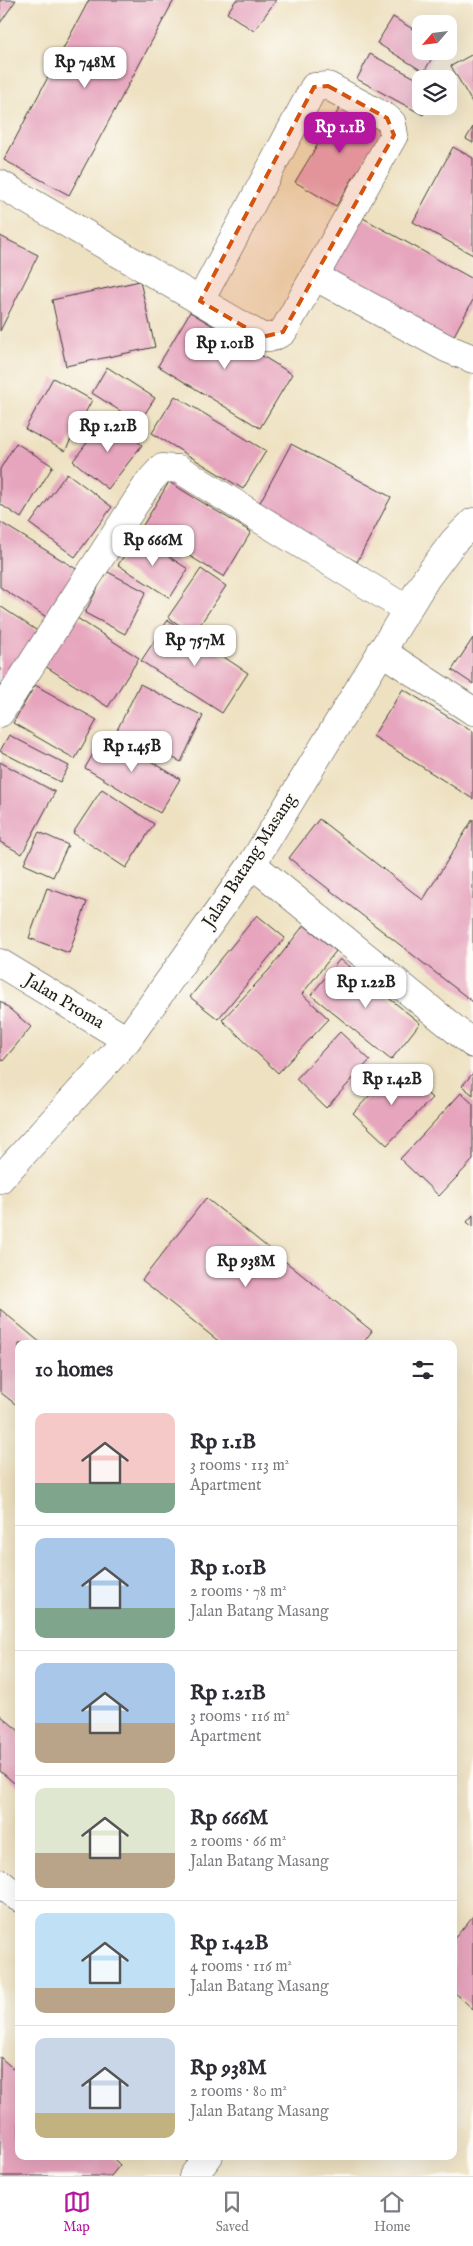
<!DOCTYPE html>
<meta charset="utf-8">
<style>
:root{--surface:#fff;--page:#f7f7f7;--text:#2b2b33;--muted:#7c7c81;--line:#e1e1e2;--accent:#b5179e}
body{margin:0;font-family:"IM FELL English",serif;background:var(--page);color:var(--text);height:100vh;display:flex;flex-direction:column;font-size:19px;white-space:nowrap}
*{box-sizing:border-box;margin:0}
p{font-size:16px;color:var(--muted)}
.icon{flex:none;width:28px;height:28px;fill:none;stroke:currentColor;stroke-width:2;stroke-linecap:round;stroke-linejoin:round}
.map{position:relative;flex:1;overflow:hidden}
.sheet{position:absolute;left:15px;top:1340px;width:442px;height:820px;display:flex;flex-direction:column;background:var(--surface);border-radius:10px;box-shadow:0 5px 20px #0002}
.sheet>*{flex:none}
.needle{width:32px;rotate:242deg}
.controls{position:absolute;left:412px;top:15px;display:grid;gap:10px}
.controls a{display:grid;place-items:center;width:45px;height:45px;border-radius:10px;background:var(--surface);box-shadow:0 5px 20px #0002;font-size:25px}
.price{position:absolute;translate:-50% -42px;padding:0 11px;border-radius:10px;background:#fff;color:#222;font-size:16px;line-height:32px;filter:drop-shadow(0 1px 2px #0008)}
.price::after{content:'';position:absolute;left:50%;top:30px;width:15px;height:11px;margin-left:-8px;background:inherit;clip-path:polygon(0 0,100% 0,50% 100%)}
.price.on{background:var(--accent);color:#fff}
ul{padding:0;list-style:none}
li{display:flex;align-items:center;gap:15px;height:125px;padding:0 20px}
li+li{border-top:1px solid var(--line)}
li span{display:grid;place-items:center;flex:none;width:140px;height:100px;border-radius:10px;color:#555}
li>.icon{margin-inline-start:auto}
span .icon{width:60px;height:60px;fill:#fffc;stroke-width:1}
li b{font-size:21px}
h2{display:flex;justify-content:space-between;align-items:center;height:60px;padding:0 20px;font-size:21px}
.tab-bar{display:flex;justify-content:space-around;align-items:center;height:70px;border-top:1px solid var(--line);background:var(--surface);font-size:14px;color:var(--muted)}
.tab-bar a{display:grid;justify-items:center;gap:2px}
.tab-bar .on{color:var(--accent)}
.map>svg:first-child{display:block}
.building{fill:#e6a4bd}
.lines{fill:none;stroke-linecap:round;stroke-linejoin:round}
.street-casing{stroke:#3c3a35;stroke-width:29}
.street{stroke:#fff;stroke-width:28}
.marked{fill:#d4530e;fill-opacity:0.2;stroke:#d4530e;stroke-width:4;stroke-dasharray:10 6;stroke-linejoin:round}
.labels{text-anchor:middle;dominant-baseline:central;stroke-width:4;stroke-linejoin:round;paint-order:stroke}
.street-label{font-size:18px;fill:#1c1c1c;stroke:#fdfcf7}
</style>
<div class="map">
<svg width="473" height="2176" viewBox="0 0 473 2176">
<rect width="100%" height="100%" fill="#fdfcf7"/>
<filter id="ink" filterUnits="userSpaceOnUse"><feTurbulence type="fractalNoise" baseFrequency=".02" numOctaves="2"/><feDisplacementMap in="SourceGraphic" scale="10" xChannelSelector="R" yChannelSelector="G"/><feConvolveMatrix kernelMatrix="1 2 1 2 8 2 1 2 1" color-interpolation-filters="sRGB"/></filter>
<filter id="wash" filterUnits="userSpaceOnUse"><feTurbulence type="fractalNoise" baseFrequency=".0096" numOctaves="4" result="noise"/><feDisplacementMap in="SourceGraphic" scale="20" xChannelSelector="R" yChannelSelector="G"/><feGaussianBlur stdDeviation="1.12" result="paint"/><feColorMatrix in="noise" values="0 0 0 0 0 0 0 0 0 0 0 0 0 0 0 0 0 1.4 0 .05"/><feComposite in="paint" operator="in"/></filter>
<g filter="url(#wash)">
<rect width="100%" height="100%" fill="#eee1c1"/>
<g id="blocks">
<g class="building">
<polygon points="0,0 16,0 0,23"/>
<polygon points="89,0 174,0 69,195 4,160"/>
<polygon points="236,0 276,0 254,31 227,13"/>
<polygon points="393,17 421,34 421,51 436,51 424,72 377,43"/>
<polygon points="370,54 421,81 421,106 428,106 423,115 357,79"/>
<polygon points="473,54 473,104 451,66"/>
<polygon points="344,101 385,126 336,206 295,182"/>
<polygon points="473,127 473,143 466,139"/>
<polygon points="453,147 473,158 473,255 413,222"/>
<polygon points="352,212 473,279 473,300 449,345 319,273"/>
<polygon points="0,236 38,255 0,331"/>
<polygon points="140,281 155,347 66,366 52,300"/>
<polygon points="190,312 292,374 260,428 158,366"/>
<polygon points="107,367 155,398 139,423 92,393"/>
<polygon points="53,378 92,400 65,451 25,429"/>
<polygon points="175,396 266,451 243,489 152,433"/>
<polygon points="107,417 142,445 108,489 73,461"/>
<polygon points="16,443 53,466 21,518 0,504 0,469"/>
<polygon points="291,444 391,497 357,562 257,508"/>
<polygon points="67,473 112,507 75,557 30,524"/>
<polygon points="169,482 251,532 224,577 142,527"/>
<polygon points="0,522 78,570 48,618 0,587"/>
<polygon points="137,536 188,569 170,598 118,565"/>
<polygon points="201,569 226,586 193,635 168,617"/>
<polygon points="106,571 146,592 125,634 85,613"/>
<polygon points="0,606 39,632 2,686 0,685"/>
<polygon points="74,616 139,658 108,707 42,664"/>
<polygon points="168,620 248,673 222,713 141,661"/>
<polygon points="473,638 473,684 452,670"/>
<polygon points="140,684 203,716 181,762 117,730"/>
<polygon points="35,685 97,720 75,759 13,723"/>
<polygon points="403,689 473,732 473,799 373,736"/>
<polygon points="105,733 180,779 160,813 85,768"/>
<polygon points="9,735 69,766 60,782 0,751"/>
<polygon points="0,762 55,792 22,854 0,842"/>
<polygon points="102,789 154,824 126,868 73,833"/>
<polygon points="319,819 423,900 473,819 473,1002 289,858"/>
<polygon points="39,832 68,845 53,877 24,864"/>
<polygon points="47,888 87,902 69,953 29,938"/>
<polygon points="257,915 285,938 218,1019 190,997"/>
<polygon points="304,925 336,951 302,994 329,1019 278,1073 222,1020 269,970"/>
<polygon points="340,959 420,1023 391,1060 311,995"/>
<polygon points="0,1001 31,1027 3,1061 0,1059"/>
<polygon points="340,1032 370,1060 326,1108 296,1079"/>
<polygon points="398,1066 432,1098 387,1145 353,1113"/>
<polygon points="473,1073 473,1095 462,1086"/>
<polygon points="461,1093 473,1104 473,1160 439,1196 400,1159"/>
<polygon points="206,1198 372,1331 362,1344 222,1344 142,1280"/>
<polygon points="473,1215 473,1227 467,1222"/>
<polygon points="0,1309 42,1344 19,1344 19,1407 0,1392"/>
<polygon points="0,1715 19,1731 19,1787 0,1771"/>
<polygon points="473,1916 473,2009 454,1992 454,1939"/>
<polygon points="0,2057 19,2074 19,2156 111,2156 120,2165 111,2176 0,2176"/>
</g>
</g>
</g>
<g filter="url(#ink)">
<use href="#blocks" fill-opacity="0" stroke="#3c3a35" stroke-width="1"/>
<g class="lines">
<g class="street-casing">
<g id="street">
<polyline points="0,184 262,337 273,337 283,332 394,135 392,123 387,118 328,86 314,87 200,301"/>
<polyline points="314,276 446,348 473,359"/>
<polyline points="381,651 473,711"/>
<polyline points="0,713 149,482 162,468 179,469 406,609"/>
<polyline points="252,864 473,1044"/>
<polyline points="0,963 127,1040"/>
<polyline points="0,1179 127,1040 252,864 427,577 454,541 473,522"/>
<polyline points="0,1883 19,1898"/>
<polyline points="193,2176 209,2156"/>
</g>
</g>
<use href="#street" class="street"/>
</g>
</g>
<path class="marked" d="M328,86L387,118L394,135L283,332L262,337L200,301L314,87Z"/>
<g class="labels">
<g class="street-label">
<text transform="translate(250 861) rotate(-57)">Jalan Batang Masang</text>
<text transform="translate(64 1002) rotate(31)">Jalan Proma</text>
</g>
</g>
</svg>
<div class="controls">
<a><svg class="needle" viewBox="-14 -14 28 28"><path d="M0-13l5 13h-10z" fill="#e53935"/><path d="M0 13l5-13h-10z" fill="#7c7c81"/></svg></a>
<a><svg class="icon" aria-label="layers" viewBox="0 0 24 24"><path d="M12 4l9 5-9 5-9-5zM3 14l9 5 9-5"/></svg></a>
</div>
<b class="price" style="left:85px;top:89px">Rp 748M</b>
<b class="price on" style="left:340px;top:154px">Rp 1.1B</b>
<b class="price" style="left:225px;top:370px">Rp 1.01B</b>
<b class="price" style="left:108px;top:453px">Rp 1.21B</b>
<b class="price" style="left:153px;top:567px">Rp 666M</b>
<b class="price" style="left:195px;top:667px">Rp 757M</b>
<b class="price" style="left:132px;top:773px">Rp 1.45B</b>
<b class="price" style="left:366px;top:1009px">Rp 1.22B</b>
<b class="price" style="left:392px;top:1106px">Rp 1.42B</b>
<b class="price" style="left:246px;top:1288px">Rp 938M</b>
<section class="sheet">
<h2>10 homes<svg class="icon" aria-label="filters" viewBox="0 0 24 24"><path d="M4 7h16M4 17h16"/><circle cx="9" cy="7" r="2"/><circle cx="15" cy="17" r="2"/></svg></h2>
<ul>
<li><span style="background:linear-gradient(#f6c9c9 70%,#7fa58c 0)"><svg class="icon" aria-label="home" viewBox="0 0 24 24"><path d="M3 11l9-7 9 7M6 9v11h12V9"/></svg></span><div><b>Rp 1.1B</b><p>3 rooms · 113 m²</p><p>Apartment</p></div></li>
<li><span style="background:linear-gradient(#a9c7e8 70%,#7fa58c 0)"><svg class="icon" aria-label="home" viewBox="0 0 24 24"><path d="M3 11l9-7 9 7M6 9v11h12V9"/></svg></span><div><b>Rp 1.01B</b><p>2 rooms · 78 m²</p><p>Jalan Batang Masang</p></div></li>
<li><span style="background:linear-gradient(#a9c7e8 60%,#b9a48a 0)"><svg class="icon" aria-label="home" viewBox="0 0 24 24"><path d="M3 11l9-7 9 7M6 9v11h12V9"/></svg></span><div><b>Rp 1.21B</b><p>3 rooms · 116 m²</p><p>Apartment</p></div></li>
<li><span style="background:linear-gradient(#dfe7d0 65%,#b9a48a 0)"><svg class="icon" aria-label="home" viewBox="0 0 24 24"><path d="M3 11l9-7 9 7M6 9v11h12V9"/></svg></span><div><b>Rp 666M</b><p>2 rooms · 66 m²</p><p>Jalan Batang Masang</p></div></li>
<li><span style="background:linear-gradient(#bfe0f5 75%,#b9a48a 0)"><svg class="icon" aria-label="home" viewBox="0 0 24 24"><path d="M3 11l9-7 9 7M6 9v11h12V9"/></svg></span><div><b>Rp 1.42B</b><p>4 rooms · 116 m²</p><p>Jalan Batang Masang</p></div></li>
<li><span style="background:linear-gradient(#c9d6e8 75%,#c2b280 0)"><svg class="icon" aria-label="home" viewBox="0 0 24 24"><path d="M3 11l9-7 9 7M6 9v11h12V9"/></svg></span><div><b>Rp 938M</b><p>2 rooms · 80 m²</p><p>Jalan Batang Masang</p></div></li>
</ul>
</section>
</div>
<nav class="tab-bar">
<a class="on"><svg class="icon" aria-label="map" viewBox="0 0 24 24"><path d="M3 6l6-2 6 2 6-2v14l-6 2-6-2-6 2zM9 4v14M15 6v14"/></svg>Map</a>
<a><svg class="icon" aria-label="saved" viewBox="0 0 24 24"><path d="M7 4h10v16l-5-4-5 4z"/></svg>Saved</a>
<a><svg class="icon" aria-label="home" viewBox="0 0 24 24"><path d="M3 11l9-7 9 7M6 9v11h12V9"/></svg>Home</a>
</nav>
